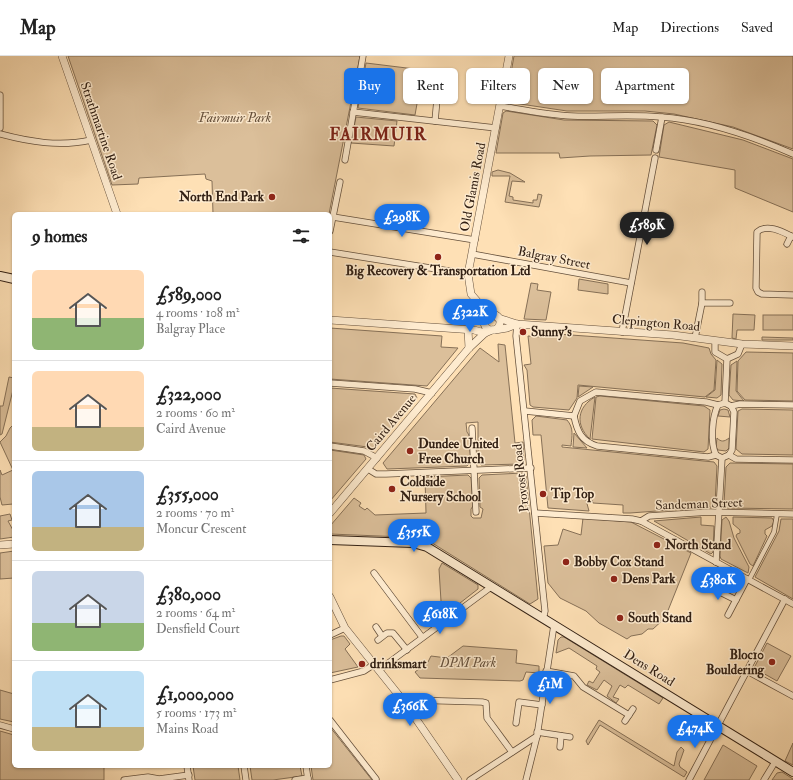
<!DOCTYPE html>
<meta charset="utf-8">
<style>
:root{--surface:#fff;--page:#f2f2f2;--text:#222;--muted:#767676;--line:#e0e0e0;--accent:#1a73e8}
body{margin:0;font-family:"IM FELL Double Pica",serif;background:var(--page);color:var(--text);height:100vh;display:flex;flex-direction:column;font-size:15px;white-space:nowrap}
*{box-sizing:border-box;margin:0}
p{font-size:13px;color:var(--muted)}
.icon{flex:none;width:22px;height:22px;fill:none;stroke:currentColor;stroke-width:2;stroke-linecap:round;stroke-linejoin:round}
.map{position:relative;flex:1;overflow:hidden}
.drawer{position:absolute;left:12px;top:156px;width:320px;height:556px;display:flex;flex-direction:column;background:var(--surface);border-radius:6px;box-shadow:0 1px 3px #0004}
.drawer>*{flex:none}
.hud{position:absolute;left:344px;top:12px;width:380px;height:36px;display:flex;gap:8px}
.price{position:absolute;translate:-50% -34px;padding:0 9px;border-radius:14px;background:var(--accent);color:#fff;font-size:13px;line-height:26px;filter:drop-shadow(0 1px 2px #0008)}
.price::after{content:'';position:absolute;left:50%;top:24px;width:12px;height:9px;margin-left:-6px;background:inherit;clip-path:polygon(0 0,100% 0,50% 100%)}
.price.current{background:#222;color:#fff}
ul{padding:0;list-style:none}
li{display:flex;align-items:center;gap:12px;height:100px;padding:0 20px}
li+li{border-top:1px solid var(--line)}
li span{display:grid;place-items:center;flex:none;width:112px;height:80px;border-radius:6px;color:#555}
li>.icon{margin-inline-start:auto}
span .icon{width:48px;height:48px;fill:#fffc;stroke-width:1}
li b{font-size:17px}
h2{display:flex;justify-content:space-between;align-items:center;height:48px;padding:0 20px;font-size:17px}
.tag{padding:0 14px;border-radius:6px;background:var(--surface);box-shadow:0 1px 3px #0004;font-size:14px;line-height:36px}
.tag.current{background:var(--accent);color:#fff}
header{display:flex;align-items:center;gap:24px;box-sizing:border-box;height:56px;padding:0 20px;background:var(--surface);border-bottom:1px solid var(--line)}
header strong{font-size:19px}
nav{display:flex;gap:22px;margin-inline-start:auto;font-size:14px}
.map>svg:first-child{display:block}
.green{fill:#dbbf9a;stroke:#867057}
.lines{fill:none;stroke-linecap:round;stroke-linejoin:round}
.pedestrian-casing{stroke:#65503c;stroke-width:5.5}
.minor-casing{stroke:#65503c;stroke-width:7}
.tertiary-casing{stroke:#65503c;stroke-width:8}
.secondary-casing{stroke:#322014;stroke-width:10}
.pedestrian{stroke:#feebcf;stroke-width:4}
.minor{stroke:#feebcf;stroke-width:5.5}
.tertiary{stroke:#feebcf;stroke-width:7}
.secondary{stroke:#feebcf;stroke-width:8}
.poi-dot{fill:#8f2418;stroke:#feebcf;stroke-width:1.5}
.labels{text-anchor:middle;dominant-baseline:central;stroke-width:3;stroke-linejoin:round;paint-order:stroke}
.park-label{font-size:13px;font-style:italic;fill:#65503c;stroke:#feebcf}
.street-label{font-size:13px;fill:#322014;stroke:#feebcf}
.poi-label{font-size:13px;font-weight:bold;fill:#322014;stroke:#feebcf;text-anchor:start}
.district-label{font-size:17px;font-weight:bold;letter-spacing:1px;fill:#7a1f14;stroke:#feebcf}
</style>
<header>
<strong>Map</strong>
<nav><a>Map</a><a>Directions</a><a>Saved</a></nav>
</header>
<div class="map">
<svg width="793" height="724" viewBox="0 0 793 724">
<rect width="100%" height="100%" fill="#fee0b5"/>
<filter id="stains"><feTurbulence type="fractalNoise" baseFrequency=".005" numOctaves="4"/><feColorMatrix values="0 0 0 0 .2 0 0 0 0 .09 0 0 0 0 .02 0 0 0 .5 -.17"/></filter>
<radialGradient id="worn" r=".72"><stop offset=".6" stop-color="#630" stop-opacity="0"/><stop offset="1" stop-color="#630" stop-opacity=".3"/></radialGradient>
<g class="green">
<polygon points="68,0 360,0 329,158 213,158 212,125 206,123 205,118 139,122 138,128 112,129"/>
<polygon points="514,0 793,0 793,93 733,71 674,58 645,55 567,55 507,46 506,45"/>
<polygon points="366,7 423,14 415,59 358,52"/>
<polygon points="506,55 564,64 653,65 657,69 651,99 590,100 560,102 559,97 496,97 503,57"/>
<polygon points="356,61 397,65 394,90 351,87"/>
<polygon points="669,66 743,84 793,103 793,156 735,132 735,114 659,101 664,69"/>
<polygon points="498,114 510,117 525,126 512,125 509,140 513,141 513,144 533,147 533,144 537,144 538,138 542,139 539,151 505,146 510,120 492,120 492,116"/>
<polygon points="579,223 608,228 608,238 578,234"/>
<polygon points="531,227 538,228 537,234 551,236 546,264 524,263"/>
<polygon points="733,258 755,259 754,274 737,274 736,283 732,282"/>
<rect x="763" y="259" width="30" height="15"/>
<polygon points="330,272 442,280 441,291 458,292 427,330 330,323"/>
<polygon points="543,277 683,287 709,292 711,298 716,304 714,334 705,341 578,329 577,342 569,354 533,351 530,349 527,314 524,309 531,308 528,280 542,281"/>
<polygon points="762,281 793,282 793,284 762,284"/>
<polygon points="498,288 505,289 515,387 523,386 524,404 522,408 481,409 478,406 478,366 466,367 467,376 469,379 471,406 467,410 387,413 383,407 480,292 499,306"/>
<polygon points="746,296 793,297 793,345 745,344 737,335 738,305"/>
<polygon points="717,304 722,308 721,339 717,342 706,341 715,334"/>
<polygon points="737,305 736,335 744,345 733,344 729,339 731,309"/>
<polygon points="9,321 14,322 14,330 2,378 0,379 0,350 3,350"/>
<polygon points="579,330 593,331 578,341"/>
<polygon points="330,332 415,338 417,342 375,392 330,386"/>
<polygon points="600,340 704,350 710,354 708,393 704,396 592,383 596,341"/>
<path d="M595,341L590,383C575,369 577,351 595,341Z"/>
<polygon points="724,353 728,354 730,361 718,360 720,354"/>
<polygon points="742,353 793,354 793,399 742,398 736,393 738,355"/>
<path d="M536,360L567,364C574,372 572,380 571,390L562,389V391L714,406L717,410L715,448L712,451L630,457H623V449L593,447L592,444H586L589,455L548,452L541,379H533L532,364Z"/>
<polygon points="12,370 14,371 14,449 13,448 2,449 0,441 0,414 2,419 13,414 0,386 6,380 10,372"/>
<polygon points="574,377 587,392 573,391"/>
<path d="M717,382C721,386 724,386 729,382V392L726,395L718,394L716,391Z"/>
<polygon points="330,394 364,399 366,403 330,445"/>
<polygon points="730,407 793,408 793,453 727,452 724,448 726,411"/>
<polygon points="523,417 526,420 538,543 530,548 429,485 419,482 404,481 330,478 330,470 354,442 361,447 359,450 365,454 367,452 375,459 426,457 425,421 468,419 471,422 473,450 471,453 471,460 473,462 481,462 483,453 480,451 479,422 482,419"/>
<polygon points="10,458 12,464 8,465 14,476 14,481 0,483 0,460"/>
<polygon points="701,461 701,469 714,470 713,496 711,498 654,465"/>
<polygon points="726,461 729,465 734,482 749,511 748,517 721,503 720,500 722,464"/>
<polygon points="733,461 772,462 774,465 772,470 765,474 765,478 767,480 753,510 750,508 736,480 737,478 740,477 740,474 733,468"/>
<polygon points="583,462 631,466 691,497 665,562 653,573 648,573 642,578 631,580 627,583 599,567 586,555 560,542 548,527 544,490 558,489 563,473 581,479"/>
<polygon points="781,463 793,463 793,543 755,521 779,475"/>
<polygon points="14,495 14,522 0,523 0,497"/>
<polygon points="442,507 478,529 478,533 442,561 439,513"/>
<polygon points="341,580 344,580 350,588 345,593 358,611 330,617 330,584"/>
<polygon points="561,581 564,581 663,642 659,648 628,629 625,632 620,629 613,641 619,643 616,647 607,640 612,630 604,624 597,634 587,629 589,625 593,627 600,616 596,613 597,610 569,592 556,597 558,584"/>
<polygon points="767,587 791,600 777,625 754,612"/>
<polygon points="463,590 517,594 516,607 539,610 539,617 526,616 523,624 520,625 420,622 415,616 428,606 431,600 447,602"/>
<polygon points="0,634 14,638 14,666 0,663"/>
<polygon points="599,664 674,710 677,696 681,691 684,694 679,708 680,711 687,716 684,721 600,669 588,689 586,685"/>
<polygon points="330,671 372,724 313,724 311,710 330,710"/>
<polygon points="0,675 14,679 14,710 104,710 104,724 0,724"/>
<polygon points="793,687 793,709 785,705"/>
<polygon points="723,689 757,710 749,724 704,724"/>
<polygon points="193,710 238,710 240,724 195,724"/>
<polygon points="250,710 300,710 302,720 273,724 252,724"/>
<polygon points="782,716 793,723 793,724 772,724 777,717"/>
</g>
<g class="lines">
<g class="pedestrian-casing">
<polyline id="pedestrian" points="749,524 774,476 777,458"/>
</g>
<g class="minor-casing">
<g id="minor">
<polyline points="0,39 0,72"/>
<path d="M500,50C524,54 548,59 572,60C602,61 631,58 661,61C706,64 752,80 793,98"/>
<polyline points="353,56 496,72"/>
<polyline points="435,65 437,43"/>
<path d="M0,78C30,86 60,91 91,84"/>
<polyline points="656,94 662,61"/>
<polyline points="345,104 363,0"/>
<polyline points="333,161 475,184"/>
<polyline points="330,175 340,126"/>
<path d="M793,181C783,176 767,167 757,176L756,232L758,236L762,238L793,239"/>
<polyline points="787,188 791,180"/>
<polyline points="330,196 468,218"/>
<polyline points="472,198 631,227"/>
<polyline points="702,247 730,247"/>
<polyline points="517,268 516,280 545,555 543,563"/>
<polyline points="622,276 655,102"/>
<polyline points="695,282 702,247 702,236"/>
<polyline points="715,285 715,296 727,303 738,298 742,288"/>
<polyline points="330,327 415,333 432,337"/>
<path d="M725,347L731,350L734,356L732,394L729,399L722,402L716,399C710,387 712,361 718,349Z"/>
<polyline points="725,347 727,303"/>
<polyline points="731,350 740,348 793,349"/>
<polyline points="525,355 574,360"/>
<path d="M574,360C577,375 581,385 597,390L708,401L716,399"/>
<polyline points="574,360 580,345 596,336 706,346 718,349"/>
<polyline points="472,372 476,456"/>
<polyline points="330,390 364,395 377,402"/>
<polyline points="729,399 736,403 793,404"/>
<polyline points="368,413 376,418 386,418 531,412"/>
<polyline points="535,457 632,463 641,465 649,460 709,456 793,458"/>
<polyline points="641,465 793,548"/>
<polyline points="716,506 722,402"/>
<polyline points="374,517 422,581"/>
<polyline points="708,530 736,544"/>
<polyline points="728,559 747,523"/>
<polyline points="376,571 382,580"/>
<polyline points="330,579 345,572"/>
<polyline points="378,584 387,577 393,577 407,594"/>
<polyline points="379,614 491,531"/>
<polyline points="546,615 574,620 583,631 629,659"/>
<polyline points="747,615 793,640"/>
<polyline points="330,624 364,615 373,609"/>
<polyline points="405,647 410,644 482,646 486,647 487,662 512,696"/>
<polyline points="330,664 376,723"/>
<polyline points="625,665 633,653"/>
<polyline points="516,667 519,646 542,649"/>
<polyline points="0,669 14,673"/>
<polyline points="537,676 570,681"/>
<polyline points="560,691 561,680"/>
<polyline points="187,710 189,724"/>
<polyline points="244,710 246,724"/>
<polyline points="306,710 308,724"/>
<polyline points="124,724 148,721 159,723 189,719"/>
<polyline points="295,724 308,722"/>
<polyline points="470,724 537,680"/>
<polyline points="526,724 537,680 554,569"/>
<polyline points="689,724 785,543"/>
<polyline points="764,724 775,706"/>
</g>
</g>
<g class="tertiary-casing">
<g id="tertiary">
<polyline points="62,0 117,158"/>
<circle cx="492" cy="266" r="8"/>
<polyline points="489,259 471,238 468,218 509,0"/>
<polyline points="498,262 517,268 673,279 742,288 793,290"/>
<polyline points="330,264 474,274 485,277 492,274"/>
<polyline points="468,274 469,292"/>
<polyline points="495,274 507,272 517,268"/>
<polyline points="330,457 469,292 485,277"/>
<polyline points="0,489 14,488"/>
<polyline points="330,541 345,572 405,647 458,724"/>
</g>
</g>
<g class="secondary-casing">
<g id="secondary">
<polyline points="0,220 14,223"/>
<polyline points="330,484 413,487 427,491 793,716"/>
</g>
</g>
<use href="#pedestrian" class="pedestrian"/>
<use href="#minor" class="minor"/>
<use href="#tertiary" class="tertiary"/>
<use href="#secondary" class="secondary"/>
</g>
<g class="poi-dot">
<circle cx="272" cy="141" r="4"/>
<circle cx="438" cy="201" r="4"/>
<circle cx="523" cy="276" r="4"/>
<circle cx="410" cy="395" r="4"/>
<circle cx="392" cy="433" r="4"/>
<circle cx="543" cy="438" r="4"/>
<circle cx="657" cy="489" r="4"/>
<circle cx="566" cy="506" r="4"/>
<circle cx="614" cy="523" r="4"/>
<circle cx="620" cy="562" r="4"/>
<circle cx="772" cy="606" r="4"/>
<circle cx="362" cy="608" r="4"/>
</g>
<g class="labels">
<g class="park-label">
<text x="235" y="62">Fairmuir Park</text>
<text x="468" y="607">DPM Park</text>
</g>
<g class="street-label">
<text transform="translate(101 75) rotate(71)">Strathmartine Road</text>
<text transform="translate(473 131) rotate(-79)">Old Glamis Road</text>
<text transform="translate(554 202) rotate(11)">Balgray Street</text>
<text transform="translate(656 267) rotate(5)">Clepington Road</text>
<text transform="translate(391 367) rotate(-50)">Caird Avenue</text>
<text transform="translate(521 422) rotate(-96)">Provost Road</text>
<text transform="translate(699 448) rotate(-2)">Sandeman Street</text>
<text transform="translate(649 612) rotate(32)">Dens Road</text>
</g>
<g class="poi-label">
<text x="264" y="141" text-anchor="end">North End Park</text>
<text x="438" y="215" text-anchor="middle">Big Recovery &amp; Transportation Ltd</text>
<text x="531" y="276">Sunny's</text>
<text x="418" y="388">Dundee United<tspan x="418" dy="15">Free Church</tspan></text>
<text x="400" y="426">Coldside<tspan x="400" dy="15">Nursery School</tspan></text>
<text x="551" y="438">Tip Top</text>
<text x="665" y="489">North Stand</text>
<text x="574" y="506">Bobby Cox Stand</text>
<text x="622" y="523">Dens Park</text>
<text x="628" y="562">South Stand</text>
<text x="764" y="599" text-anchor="end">Bloc10<tspan x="764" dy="15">Bouldering</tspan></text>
<text x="370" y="608">drinksmart</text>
</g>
<g class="district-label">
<text x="378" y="78">FAIRMUIR</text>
</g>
</g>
<rect width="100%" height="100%" filter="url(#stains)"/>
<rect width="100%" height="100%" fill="url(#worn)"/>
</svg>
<b class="price" style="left:402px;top:182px">£298K</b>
<b class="price current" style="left:647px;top:190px">£589K</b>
<b class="price" style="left:470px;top:277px">£322K</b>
<b class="price" style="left:414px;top:497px">£355K</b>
<b class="price" style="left:718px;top:545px">£380K</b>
<b class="price" style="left:440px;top:579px">£618K</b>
<b class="price" style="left:550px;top:649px">£1M</b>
<b class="price" style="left:410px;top:671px">£366K</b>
<b class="price" style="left:695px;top:693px">£474K</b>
<div class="hud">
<a class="tag current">Buy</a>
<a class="tag">Rent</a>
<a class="tag">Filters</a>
<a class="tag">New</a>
<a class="tag">Apartment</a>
</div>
<section class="drawer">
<h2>9 homes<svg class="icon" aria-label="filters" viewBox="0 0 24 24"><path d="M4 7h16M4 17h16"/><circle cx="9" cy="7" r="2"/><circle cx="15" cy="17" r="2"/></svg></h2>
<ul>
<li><span style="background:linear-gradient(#ffd9b3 60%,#8fb573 0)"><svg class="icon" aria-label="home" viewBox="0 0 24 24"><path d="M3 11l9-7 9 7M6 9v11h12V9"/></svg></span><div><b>£589,000</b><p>4 rooms · 108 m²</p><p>Balgray Place</p></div></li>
<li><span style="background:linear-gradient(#ffd9b3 70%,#c2b280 0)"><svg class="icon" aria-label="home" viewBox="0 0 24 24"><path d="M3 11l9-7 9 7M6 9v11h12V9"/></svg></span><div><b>£322,000</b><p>2 rooms · 60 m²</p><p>Caird Avenue</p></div></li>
<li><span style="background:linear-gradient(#a9c7e8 70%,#c2b280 0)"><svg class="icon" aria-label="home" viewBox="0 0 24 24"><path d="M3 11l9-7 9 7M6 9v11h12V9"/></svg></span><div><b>£355,000</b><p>2 rooms · 70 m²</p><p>Moncur Crescent</p></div></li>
<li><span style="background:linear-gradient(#c9d6e8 65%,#8fb573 0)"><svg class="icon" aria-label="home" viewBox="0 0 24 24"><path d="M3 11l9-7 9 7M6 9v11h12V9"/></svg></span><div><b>£380,000</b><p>2 rooms · 64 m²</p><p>Densfield Court</p></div></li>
<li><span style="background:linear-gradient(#bfe0f5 70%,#c2b280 0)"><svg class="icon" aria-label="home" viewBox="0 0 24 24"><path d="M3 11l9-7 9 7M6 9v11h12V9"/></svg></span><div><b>£1,000,000</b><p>5 rooms · 173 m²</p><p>Mains Road</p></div></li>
</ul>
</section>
</div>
